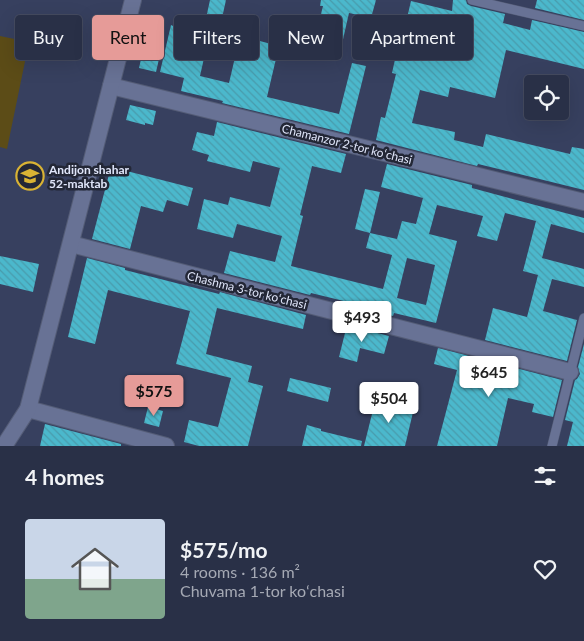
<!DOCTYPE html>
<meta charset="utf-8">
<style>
:root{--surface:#293047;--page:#353c52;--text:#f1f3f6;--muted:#a5a9b4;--line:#454b60;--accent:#e69b98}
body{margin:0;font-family:Lato,sans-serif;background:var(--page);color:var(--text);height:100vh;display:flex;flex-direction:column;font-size:19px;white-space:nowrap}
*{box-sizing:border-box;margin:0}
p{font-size:16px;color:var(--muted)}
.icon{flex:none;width:28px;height:28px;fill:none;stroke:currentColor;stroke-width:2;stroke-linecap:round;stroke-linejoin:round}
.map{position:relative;height:446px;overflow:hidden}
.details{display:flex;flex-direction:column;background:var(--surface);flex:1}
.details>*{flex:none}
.guide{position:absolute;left:15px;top:15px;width:555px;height:45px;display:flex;gap:10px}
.controls{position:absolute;left:524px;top:75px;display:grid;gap:10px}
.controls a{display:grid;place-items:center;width:45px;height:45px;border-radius:5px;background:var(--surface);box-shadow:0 5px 20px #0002,0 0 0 1px var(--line);font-size:25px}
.price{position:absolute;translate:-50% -42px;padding:0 11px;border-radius:5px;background:#fff;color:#222;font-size:16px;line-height:32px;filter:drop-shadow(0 1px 2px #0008)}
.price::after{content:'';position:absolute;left:50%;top:30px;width:15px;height:11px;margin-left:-8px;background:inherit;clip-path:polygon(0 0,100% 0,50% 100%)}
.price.on{background:var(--accent);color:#111}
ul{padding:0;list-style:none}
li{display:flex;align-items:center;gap:15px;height:125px;padding:0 25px}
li+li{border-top:1px solid var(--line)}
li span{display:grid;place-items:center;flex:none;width:140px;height:100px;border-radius:5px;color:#555}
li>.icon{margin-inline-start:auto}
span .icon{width:60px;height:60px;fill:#fffc;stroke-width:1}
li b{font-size:21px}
h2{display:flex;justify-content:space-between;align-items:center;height:60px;padding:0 25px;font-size:21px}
.tag{padding:0 18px;border-radius:5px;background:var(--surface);box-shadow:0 5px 20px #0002,0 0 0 1px var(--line);font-size:18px;line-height:45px}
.tag.on{background:var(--accent);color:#111}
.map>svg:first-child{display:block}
.garden{fill:#5c4c17}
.building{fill:url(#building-back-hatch);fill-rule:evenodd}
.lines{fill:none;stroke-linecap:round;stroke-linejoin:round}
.lane-casing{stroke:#545c76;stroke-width:10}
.street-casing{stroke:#545c76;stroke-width:18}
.lane{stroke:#687295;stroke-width:9}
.street{stroke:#687295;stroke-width:16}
.labels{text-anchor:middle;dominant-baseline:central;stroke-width:5;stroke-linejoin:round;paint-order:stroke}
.street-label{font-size:12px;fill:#e0e6fa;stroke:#232736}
.poi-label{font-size:12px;font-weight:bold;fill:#e0e6fa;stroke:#232736;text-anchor:start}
</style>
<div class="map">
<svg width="584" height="446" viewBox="0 0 584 446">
<defs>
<pattern id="building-back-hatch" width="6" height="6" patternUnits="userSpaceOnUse" patternTransform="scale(1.25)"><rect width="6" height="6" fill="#4bb8cc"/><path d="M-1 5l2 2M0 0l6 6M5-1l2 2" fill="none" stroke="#499bac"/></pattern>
</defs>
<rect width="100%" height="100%" fill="#37405f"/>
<polygon class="garden" points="0,36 29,42 7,149 0,147"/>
<g class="building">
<polygon points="210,0 226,0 220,27 205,23"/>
<polygon points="321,0 376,0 371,18 349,13 339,57 312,50 323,6 320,6"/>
<polygon points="453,0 466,0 467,4 471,6 505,14 503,23 530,30 532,20 584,32 584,69 506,50 495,98 450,87 448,97 420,90 412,123 455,132 454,140 483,147 486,134 570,154 572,147 584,149 584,190 478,164 477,166 376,140 381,117 385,118 396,74 392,73 398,46 416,50 423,22 407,18 411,1 452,11"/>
<polygon points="537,0 584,0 584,20 535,8"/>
<polygon points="177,19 211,27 200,76 229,83 240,36 279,46 267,97 339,114 352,63 366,66 349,134 222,103 223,101 181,91 184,78 160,72 171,25 175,27"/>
<polygon points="142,55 159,59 156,72 139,68"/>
<polygon points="130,105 156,111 153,125 145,123 145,125 126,120"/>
<path d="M217,122L346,154L341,173L312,166L300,215L303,216L291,266L383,289L392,255L366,248L370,233L397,239L402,221L416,224L423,198L381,187L387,164L472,185V188L584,218V233L551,224L542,258L584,269V287L552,279L543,311L577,320L567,361L485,340L493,308L527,317L538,275L523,271L536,221L505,213L497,241L477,236L483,216L437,205L429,234L457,241L436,323L394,313L393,316L352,306V303L311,293L310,295L224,273L230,251L275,262L282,236L237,224L233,238L197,229L204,199L228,205L230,197L270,207L280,168L253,161L250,172L207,161L209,155L192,150L197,132L214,136ZM407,258L435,265L426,305L397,298Z"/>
<polygon points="111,167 193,188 188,206 167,200 163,212 141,206 130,249 92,239"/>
<polygon points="365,189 380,192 370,233 355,229"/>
<polygon points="0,256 39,264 33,292 0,284"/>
<polygon points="87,258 125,268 125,270 219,294 220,292 306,315 303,329 217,308 206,354 252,366 248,382 263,386 248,446 199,446 184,442 189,420 218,427 231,378 176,364 190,311 108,290 95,344 68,337"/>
<polygon points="347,325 389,336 384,354 360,348 357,362 339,357"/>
<polygon points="584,344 584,446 567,446 573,422 565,420 575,380 577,379 580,374 578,367"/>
<polygon points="438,348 562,380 553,417 532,412 534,404 508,398 497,446 437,446 457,370 434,364"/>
<polygon points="290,378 331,388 328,402 287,391"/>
<polygon points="376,398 414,408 405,446 364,446"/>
<polygon points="148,407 163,411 159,427 144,423"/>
<polygon points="45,424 121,444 121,446 40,446"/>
<polygon points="307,425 321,429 321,431 362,441 361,446 302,446"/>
</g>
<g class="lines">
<g class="lane-casing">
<g id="lane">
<polyline points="472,0 584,26"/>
<polyline points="552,446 584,318"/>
</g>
</g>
<g class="street-casing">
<g id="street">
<polyline points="111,86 584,202"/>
<polyline points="71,244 570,372"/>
<polyline points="28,409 166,446"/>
<polyline points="4,446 28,409 133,0"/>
</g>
</g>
<use href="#lane" class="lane"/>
<use href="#street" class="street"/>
</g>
<defs>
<g id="school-ring" transform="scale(1.4375)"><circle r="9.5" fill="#232736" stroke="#d9b334" stroke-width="1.5"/><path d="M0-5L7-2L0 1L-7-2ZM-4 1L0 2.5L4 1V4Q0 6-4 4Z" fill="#d9b334"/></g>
</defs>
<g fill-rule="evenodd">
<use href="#school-ring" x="30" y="176"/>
</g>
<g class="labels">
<g class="street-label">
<text transform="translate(347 144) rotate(14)">Chamanzor 2-tor koʻchasi</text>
<text transform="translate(247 290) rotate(14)">Chashma 3-tor koʻchasi</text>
</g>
<g class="poi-label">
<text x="49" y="169">Andijon shahar<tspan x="49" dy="14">52-maktab</tspan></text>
</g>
</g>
</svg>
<div class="controls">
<a><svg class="icon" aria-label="locate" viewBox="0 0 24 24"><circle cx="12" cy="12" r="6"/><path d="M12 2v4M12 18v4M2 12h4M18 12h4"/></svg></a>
</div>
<b class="price" style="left:362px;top:343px">$493</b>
<b class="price" style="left:489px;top:398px">$645</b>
<b class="price on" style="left:154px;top:417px">$575</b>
<b class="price" style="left:389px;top:424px">$504</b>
<div class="guide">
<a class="tag">Buy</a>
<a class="tag on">Rent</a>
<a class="tag">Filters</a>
<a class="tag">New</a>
<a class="tag">Apartment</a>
</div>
</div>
<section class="details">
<h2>4 homes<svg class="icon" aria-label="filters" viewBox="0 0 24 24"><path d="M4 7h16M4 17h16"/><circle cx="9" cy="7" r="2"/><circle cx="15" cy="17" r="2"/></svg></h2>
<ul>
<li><span style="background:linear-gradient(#c9d6e8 60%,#7fa58c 0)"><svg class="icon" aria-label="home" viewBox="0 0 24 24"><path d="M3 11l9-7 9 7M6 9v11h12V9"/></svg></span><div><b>$575/mo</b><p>4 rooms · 136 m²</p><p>Chuvama 1-tor koʻchasi</p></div><svg class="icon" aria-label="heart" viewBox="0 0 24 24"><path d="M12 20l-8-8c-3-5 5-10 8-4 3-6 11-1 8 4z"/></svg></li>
</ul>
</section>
